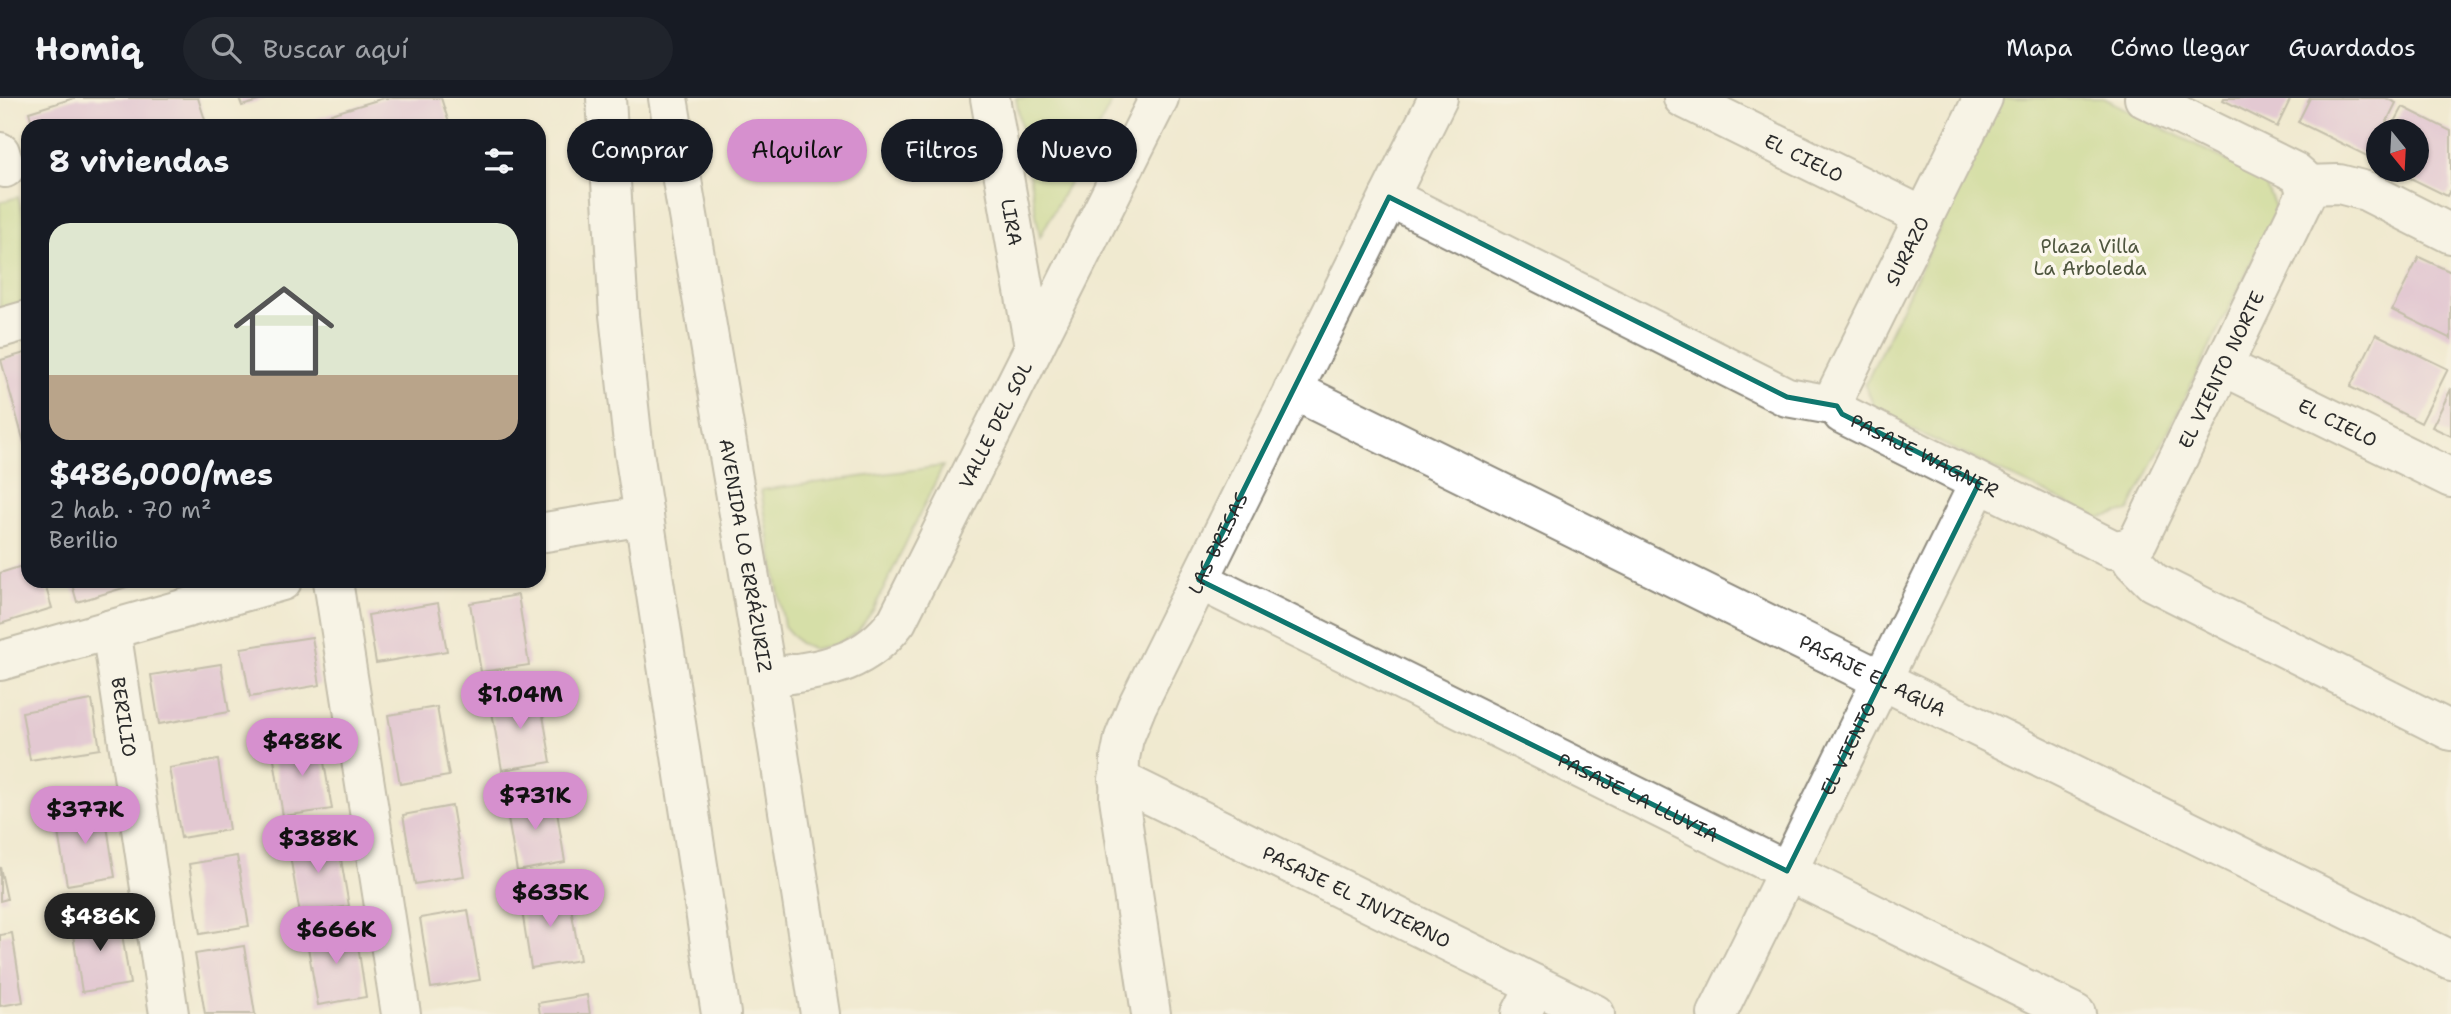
<!DOCTYPE html>
<html lang="es">
<meta charset="utf-8">
<style>
:root{--surface:#171b24;--page:#20242c;--text:#f1f3f6;--muted:#9ea1a6;--line:#363941;--accent:#d690ce}
body{margin:0;font-family:"Shantell Sans",sans-serif;background:var(--page);color:var(--text);height:100vh;display:flex;flex-direction:column;font-size:26px;white-space:nowrap}
*{box-sizing:border-box;margin:0}
p{font-size:23px;color:var(--muted)}
.icon{flex:none;width:38px;height:38px;fill:none;stroke:currentColor;stroke-width:2;stroke-linecap:round;stroke-linejoin:round}
.map{position:relative;flex:1;overflow:hidden}
.details{position:absolute;left:21px;top:21px;width:525px;height:469px;display:flex;flex-direction:column;background:var(--surface);border-radius:21px;box-shadow:0 2px 5px #0004}
.details>*{flex:none}
.hud{position:absolute;left:567px;top:21px;width:665px;height:63px;display:flex;gap:14px}
.needle{width:46px;rotate:162deg}
.fabs{position:absolute;left:2366px;top:21px;display:grid;gap:14px}
.fabs a{display:grid;place-items:center;width:63px;height:63px;border-radius:50%;background:var(--surface);box-shadow:0 2px 5px #0004;font-size:35px}
.price{position:absolute;translate:-50% -60px;padding:0 16px;border-radius:24px;background:var(--accent);color:#111;font-size:23px;line-height:46px;filter:drop-shadow(0 2px 4px #0008)}
.price::after{content:'';position:absolute;left:50%;top:42px;width:21px;height:16px;margin-left:-10px;background:inherit;clip-path:polygon(0 0,100% 0,50% 100%)}
.price.selected{background:#222;color:#fff}
ul{padding:0;list-style:none}
li{display:grid;align-content:center;gap:14px;height:371px;padding:0 28px}
li+li{border-top:2px solid var(--line)}
li span{display:grid;place-items:center;height:217px;border-radius:21px;color:#555}
li>.icon{margin-inline-start:auto}
span .icon{width:126px;height:126px;fill:#fffc;stroke-width:1}
li b{font-size:30px}
h2{display:flex;justify-content:space-between;align-items:center;height:84px;padding:0 28px;font-size:30px}
.pill{padding:0 24px;border-radius:32px;background:var(--surface);box-shadow:0 2px 5px #0004;font-size:24px;line-height:63px}
.pill.selected{background:var(--accent);color:#111}
header{display:flex;align-items:center;gap:42px;box-sizing:border-box;height:98px;padding:0 35px;background:var(--surface);border-bottom:2px solid var(--line)}
header strong{font-size:33px}
nav{display:flex;gap:38px;margin-inline-start:auto;font-size:24px}
.search{width:490px;height:63px;background:var(--page);display:flex;align-items:center;gap:18px;box-sizing:border-box;padding:0 24px;border-radius:38px;color:var(--muted);font-size:26px}
.map>svg:first-child{display:block}
.green{fill:#b7d278;stroke:#717e52;stroke-width:2}
.building{fill:#d3a2d6}
.lines{fill:none;stroke-linecap:round;stroke-linejoin:round}
.minor-casing{stroke:#8e8a7e;stroke-width:42}
.major-casing{stroke:#8e8a7e;stroke-width:42}
.minor{stroke:#fff;stroke-width:38}
.major{stroke:#fff;stroke-width:38}
.marked{fill:none;stroke:#0f766e;stroke-width:5;stroke-linejoin:round}
.labels{text-anchor:middle;dominant-baseline:central;stroke-width:7;stroke-linejoin:round;paint-order:stroke}
.street-label{font-size:19px;fill:#2b2b2b;stroke:#fbf7ec}
.park-label{font-size:19px;fill:#4e553e;stroke:#fbf7ec}
</style>
<header>
<strong>Homiq</strong>
<div class="search"><svg class="icon" aria-label="search" viewBox="0 0 24 24"><circle cx="10" cy="10" r="6"/><path d="M15 15l6 6"/></svg>Buscar aquí</div>
<nav><a>Mapa</a><a>Cómo llegar</a><a>Guardados</a></nav>
</header>
<div class="map">
<svg width="2451" height="916" viewBox="0 0 2451 916">
<rect width="100%" height="100%" fill="#fbf7ec"/>
<filter id="ink" filterUnits="userSpaceOnUse"><feTurbulence type="fractalNoise" baseFrequency=".0143" numOctaves="2"/><feDisplacementMap in="SourceGraphic" scale="14" xChannelSelector="R" yChannelSelector="G"/><feConvolveMatrix kernelMatrix="1 2 1 2 8 2 1 2 1" color-interpolation-filters="sRGB"/></filter>
<filter id="wash" filterUnits="userSpaceOnUse"><feTurbulence type="fractalNoise" baseFrequency=".00686" numOctaves="4" result="noise"/><feDisplacementMap in="SourceGraphic" scale="28" xChannelSelector="R" yChannelSelector="G"/><feGaussianBlur stdDeviation="1.57" result="paint"/><feColorMatrix in="noise" values="0 0 0 0 0 0 0 0 0 0 0 0 0 0 0 0 0 1.4 0 .05"/><feComposite in="paint" operator="in"/></filter>
<g filter="url(#wash)">
<rect width="100%" height="100%" fill="#f0ead0"/>
<g class="green">
<polygon points="1016,0 1114,0 1040,139"/>
<polygon points="2002,0 2104,0 2263,81 2277,113 2129,413 2099,420 1877,315 1865,287"/>
<polygon points="18,99 28,131 28,207 0,215 0,104"/>
<polygon points="943,368 874,511 857,534 838,546 813,551 799,545 784,528 761,392"/>
</g>
<g id="blocks">
<g class="building">
<polygon points="74,0 198,0 206,25 195,28 33,28 29,14"/>
<polygon points="239,0 265,0 265,1 242,8"/>
<polygon points="384,0 441,0 450,28 299,28 298,26"/>
<polygon points="2224,0 2291,0 2277,29 2223,2"/>
<polygon points="2310,0 2386,0 2396,5 2382,33 2378,33 2378,41 2369,59 2298,24"/>
<polygon points="2403,9 2451,33 2451,90 2447,98 2394,72 2417,72 2417,33 2390,33"/>
<polygon points="2419,159 2451,174 2451,241 2392,212"/>
<polygon points="2376,236 2448,271 2421,325 2350,289"/>
<polygon points="28,254 28,355 27,355 1,262"/>
<polygon points="2451,291 2451,338 2432,329"/>
<polygon points="28,466 28,483 44,483 52,510 0,526 0,475"/>
<polygon points="71,483 143,483 143,484 77,504"/>
<polygon points="518,497 529,567 481,574 470,505"/>
<polygon points="438,505 447,553 376,565 368,517"/>
<polygon points="312,539 320,587 250,599 241,550"/>
<polygon points="221,566 229,614 159,626 151,577"/>
<polygon points="539,594 551,664 502,672 490,602"/>
<polygon points="92,602 100,651 30,662 22,614"/>
<polygon points="437,609 449,678 400,686 388,617"/>
<polygon points="320,641 332,711 283,718 272,649"/>
<polygon points="218,662 229,732 181,740 169,670"/>
<polygon points="554,695 565,764 517,773 505,703"/>
<polygon points="452,708 464,778 415,786 403,717"/>
<polygon points="104,709 115,779 67,787 55,717"/>
<polygon points="337,738 349,808 300,816 288,746"/>
<polygon points="237,758 249,828 200,836 189,766"/>
<polygon points="0,769 7,801 0,803"/>
<polygon points="568,792 580,862 531,870 520,800"/>
<polygon points="468,812 480,882 431,890 420,820"/>
<polygon points="119,817 130,886 82,894 71,824"/>
<polygon points="355,829 366,899 318,907 306,838"/>
<polygon points="12,835 23,904 0,908 0,837"/>
<polygon points="244,848 255,916 205,916 195,856"/>
<polygon points="587,897 590,916 540,916 538,905"/>
</g>
</g>
</g>
<g filter="url(#ink)">
<use href="#blocks" fill-opacity="0" stroke="#8e8a7e" stroke-width="2"/>
<g class="lines">
<g class="minor-casing">
<g id="minor">
<path id="s1" d="M990,0L1034,249"/>
<path id="s2" d="M1683,0L1924,119"/>
<polyline points="0,54 5,70"/>
<polyline points="2305,87 2339,86 2366,93 2451,136"/>
<path id="s3" d="M1389,99L1787,299L1837,308L1842,316L2112,451C2123,452 2129,450 2138,443L2306,96L2302,80L2295,74L2144,0"/>
<polyline points="0,230 28,222"/>
<path id="s4" d="M2223,268L2451,380"/>
<path id="s5" d="M1293,292L2451,862"/>
<path id="s6" d="M1837,308L1835,299L1839,290L1983,0"/>
<polyline points="539,435 644,418"/>
<polyline points="2126,451 2133,464 2153,484 2451,633"/>
<path id="s7" d="M1199,482L2076,916"/>
<polyline points="333,483 401,916"/>
<path id="s8" d="M111,531L169,916"/>
<polyline points="0,563 282,483"/>
<path id="s9" d="M767,580C820,571 862,570 897,523L1159,0"/>
<path id="s10" d="M1118,681L1595,916"/>
<path id="s11" d="M1151,916L1119,700L1120,660L1124,640L1137,608L1438,0"/>
<polyline points="1521,916 1536,887"/>
<path id="s12" d="M1717,916L1979,385"/>
</g>
</g>
<g class="major-casing">
<g id="major">
<polyline points="606,0 619,217 634,354 721,916"/>
<path id="s13" d="M668,0L767,580L820,916"/>
</g>
</g>
<use href="#minor" class="minor"/>
<use href="#major" class="major"/>
</g>
</g>
<path d="M0 0H2451V916H0ZM1389,99L1787,299L1837,308L1842,316L1979,385L1787,773L1199,482Z" fill="#f0ead0" fill-opacity=".55" fill-rule="evenodd"/>
<path class="marked" d="M1389,99L1787,299L1837,308L1842,316L1979,385L1787,773L1199,482Z"/>
<g class="labels">
<g class="street-label">
<text stroke="none"><textPath href="#s2" startOffset="135">EL CIELO</textPath></text>
<text stroke="none"><textPath href="#s1" startOffset="126">LIRA</textPath></text>
<text stroke="none"><textPath href="#s6" startOffset="172">SURAZO</textPath></text>
<text stroke="none"><textPath href="#s3" startOffset="1026">EL VIENTO NORTE</textPath></text>
<text stroke="none"><textPath href="#s4" startOffset="128">EL CIELO</textPath></text>
<text stroke="none"><textPath href="#s9" startOffset="366">VALLE DEL SOL</textPath></text>
<text stroke="none"><textPath href="#s3" startOffset="598">PASAJE WAGNER</textPath></text>
<text stroke="none"><textPath href="#s11" startOffset="495">LAS BRISAS</textPath></text>
<text stroke="none"><textPath href="#s13" startOffset="464">AVENIDA LO ERRÁZURIZ</textPath></text>
<text stroke="none"><textPath href="#s5" startOffset="646">PASAJE EL AGUA</textPath></text>
<text stroke="none"><textPath href="#s8" startOffset="89">BERILIO</textPath></text>
<text stroke="none"><textPath href="#s12" startOffset="296">EL VIENTO</textPath></text>
<text stroke="none"><textPath href="#s7" startOffset="490">PASAJE LA LLUVIA</textPath></text>
<text stroke="none"><textPath href="#s10" startOffset="266">PASAJE EL INVIERNO</textPath></text>
</g>
<g class="park-label">
<text x="2090" y="148">Plaza Villa<tspan x="2090" dy="22">La Arboleda</tspan></text>
</g>
</g>
</svg>
<div class="fabs">
<a><svg class="needle" viewBox="-14 -14 28 28"><path d="M0-13l5 13h-10z" fill="#e53935"/><path d="M0 13l5-13h-10z" fill="#9ea1a6"/></svg></a>
</div>
<b class="price" style="left:520px;top:633px">$1.04M</b>
<b class="price" style="left:302px;top:680px">$488K</b>
<b class="price" style="left:535px;top:734px">$731K</b>
<b class="price" style="left:85px;top:748px">$377K</b>
<b class="price" style="left:318px;top:777px">$388K</b>
<b class="price" style="left:550px;top:831px">$635K</b>
<b class="price selected" style="left:100px;top:855px">$486K</b>
<b class="price" style="left:336px;top:868px">$666K</b>
<div class="hud">
<a class="pill">Comprar</a>
<a class="pill selected">Alquilar</a>
<a class="pill">Filtros</a>
<a class="pill">Nuevo</a>
</div>
<section class="details">
<h2>8 viviendas<svg class="icon" aria-label="filters" viewBox="0 0 24 24"><path d="M4 7h16M4 17h16"/><circle cx="9" cy="7" r="2"/><circle cx="15" cy="17" r="2"/></svg></h2>
<ul>
<li><span style="background:linear-gradient(#dfe7d0 70%,#b9a48a 0)"><svg class="icon" aria-label="home" viewBox="0 0 24 24"><path d="M3 11l9-7 9 7M6 9v11h12V9"/></svg></span><div><b>$486,000/mes</b><p>2 hab. · 70 m²</p><p>Berilio</p></div></li>
</ul>
</section>
</div>
